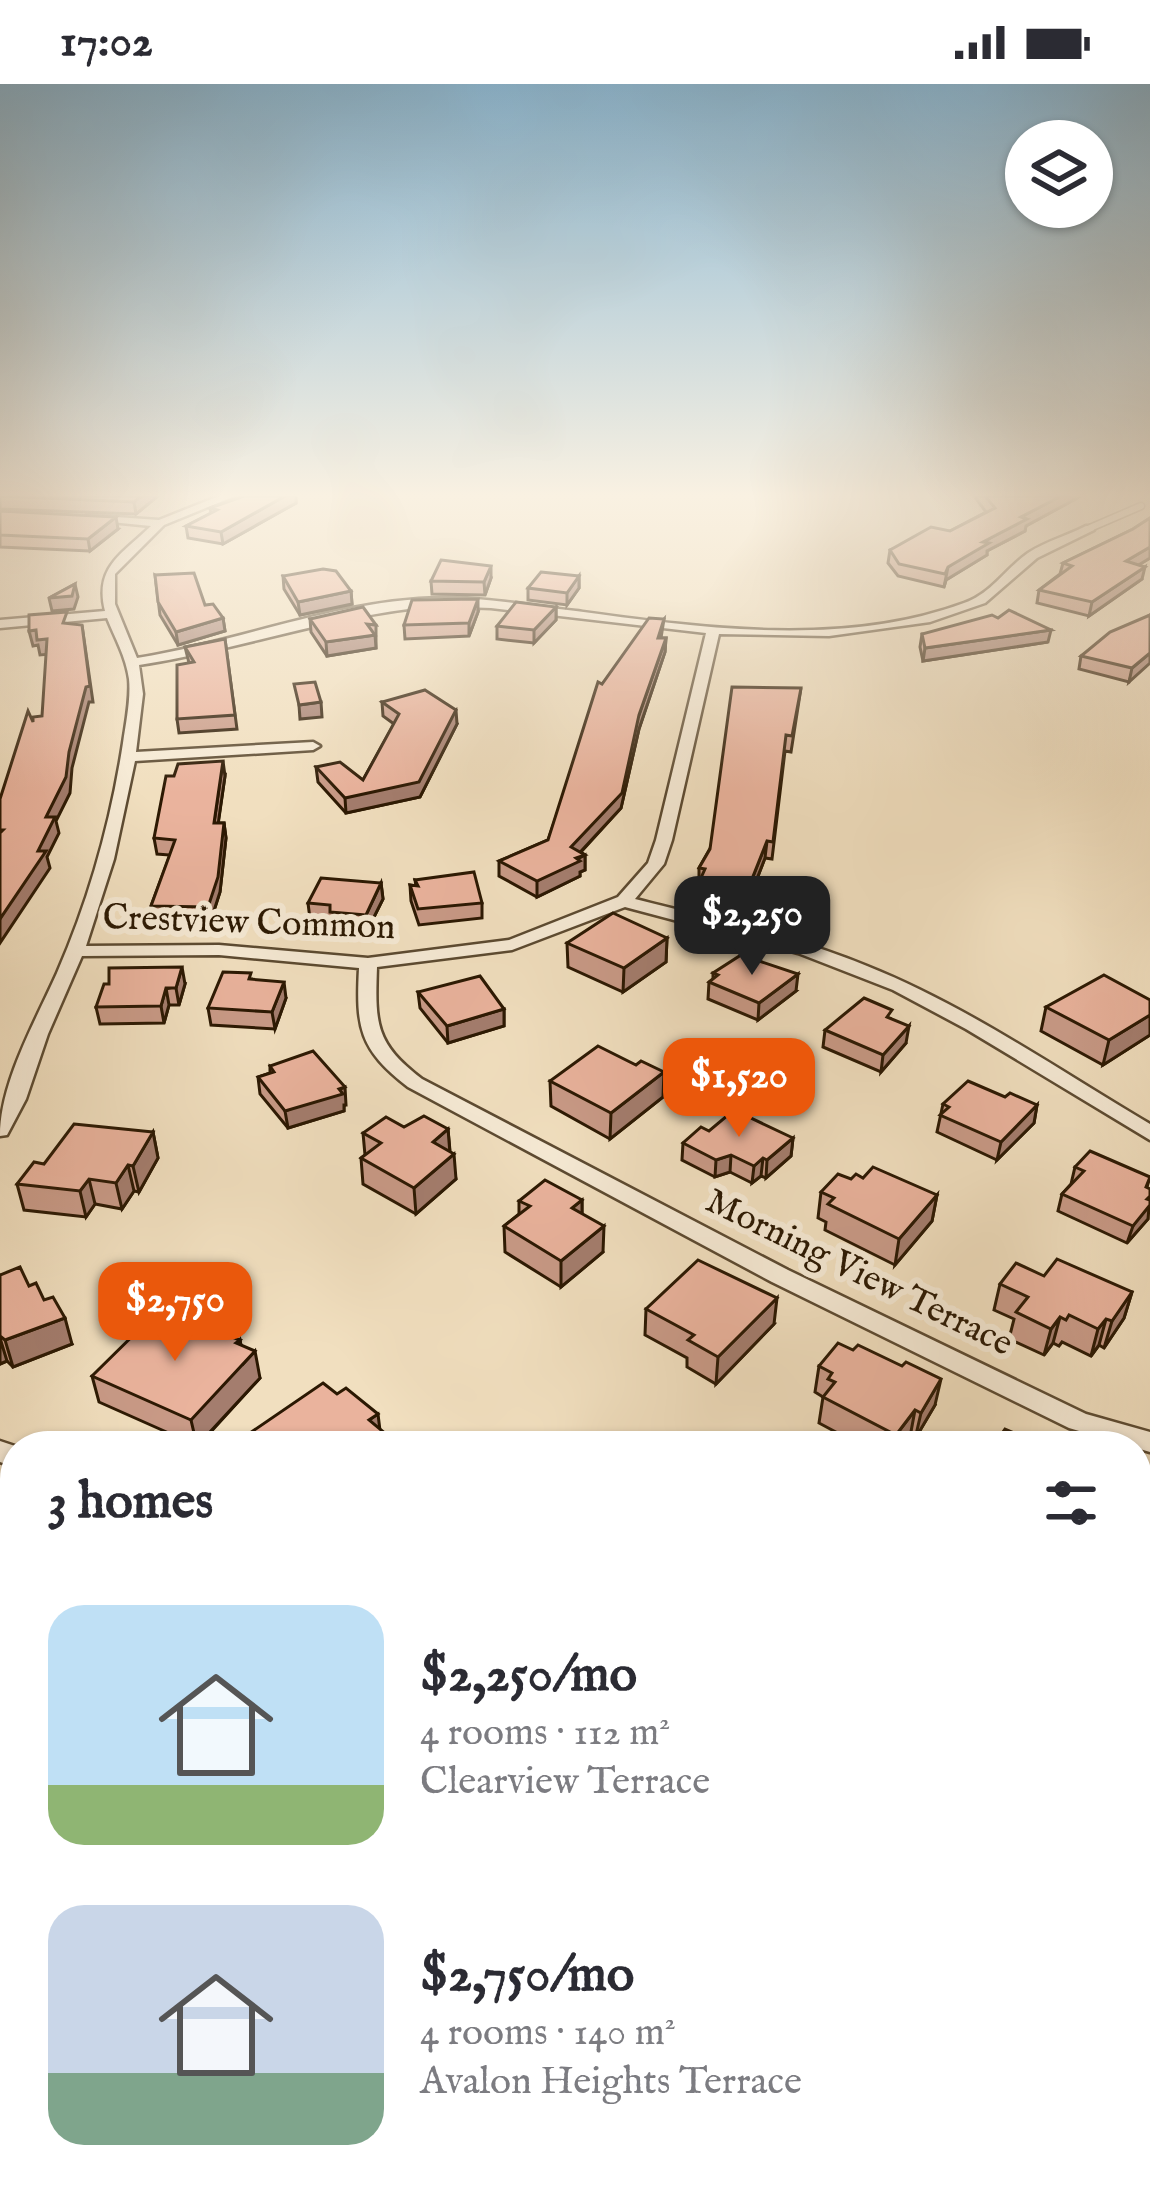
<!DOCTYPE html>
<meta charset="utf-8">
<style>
:root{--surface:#fff;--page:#f2f2f3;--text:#2b2b33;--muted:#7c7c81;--accent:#ea580c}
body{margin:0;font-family:"IM FELL English",serif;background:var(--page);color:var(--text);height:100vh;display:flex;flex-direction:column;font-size:45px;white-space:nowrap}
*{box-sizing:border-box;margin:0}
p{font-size:39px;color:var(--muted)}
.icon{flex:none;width:66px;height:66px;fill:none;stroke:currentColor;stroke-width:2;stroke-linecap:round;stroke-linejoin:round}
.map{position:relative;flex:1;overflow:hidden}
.details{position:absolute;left:0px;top:1347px;width:1152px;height:768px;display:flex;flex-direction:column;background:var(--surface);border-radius:48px 48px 0 0;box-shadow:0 3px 9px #0004}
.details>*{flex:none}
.tools{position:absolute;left:1005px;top:36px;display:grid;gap:24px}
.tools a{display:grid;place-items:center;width:108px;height:108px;border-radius:50%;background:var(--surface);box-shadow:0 3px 9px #0004;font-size:60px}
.price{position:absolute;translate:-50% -102px;padding:0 27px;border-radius:24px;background:var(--accent);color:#fff;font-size:39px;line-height:78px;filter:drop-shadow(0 3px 6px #0008)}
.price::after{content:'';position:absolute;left:50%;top:72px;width:36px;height:27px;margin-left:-18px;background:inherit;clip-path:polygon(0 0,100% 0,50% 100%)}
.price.selected{background:#222;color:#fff}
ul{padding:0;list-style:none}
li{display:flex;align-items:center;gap:36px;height:300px;padding:0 48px}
li span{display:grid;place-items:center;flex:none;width:336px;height:240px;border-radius:36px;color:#555}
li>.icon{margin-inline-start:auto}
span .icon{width:144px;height:144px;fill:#fffc;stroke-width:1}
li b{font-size:51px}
h2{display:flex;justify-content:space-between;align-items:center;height:144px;padding:0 48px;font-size:51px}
.status{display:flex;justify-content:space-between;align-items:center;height:84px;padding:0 60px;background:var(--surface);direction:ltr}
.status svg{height:33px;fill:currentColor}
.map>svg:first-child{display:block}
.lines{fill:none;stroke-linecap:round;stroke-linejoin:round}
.stream{stroke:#6e7a6f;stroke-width:12}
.service-casing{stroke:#5c4a31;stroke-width:9}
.minor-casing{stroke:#5c4a31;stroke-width:5}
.service{stroke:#f6ead5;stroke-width:6}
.minor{fill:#f6ead5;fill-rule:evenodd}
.wall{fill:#c99a87;stroke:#2b1802;stroke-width:3}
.shaded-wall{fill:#a47d6e;stroke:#2b1802;stroke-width:3}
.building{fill:#eab39d;stroke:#2b1802;stroke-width:3}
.labels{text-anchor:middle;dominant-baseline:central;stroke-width:12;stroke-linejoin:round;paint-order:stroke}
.street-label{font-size:36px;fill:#2b1802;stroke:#f6ead5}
</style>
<div class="status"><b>17:02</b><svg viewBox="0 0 49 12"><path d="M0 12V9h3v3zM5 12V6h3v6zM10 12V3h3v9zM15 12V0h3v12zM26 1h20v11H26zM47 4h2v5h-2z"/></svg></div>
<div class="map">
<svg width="1150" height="2115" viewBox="0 0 1150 2115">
<rect width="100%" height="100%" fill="#f1dfbf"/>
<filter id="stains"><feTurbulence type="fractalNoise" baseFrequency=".00167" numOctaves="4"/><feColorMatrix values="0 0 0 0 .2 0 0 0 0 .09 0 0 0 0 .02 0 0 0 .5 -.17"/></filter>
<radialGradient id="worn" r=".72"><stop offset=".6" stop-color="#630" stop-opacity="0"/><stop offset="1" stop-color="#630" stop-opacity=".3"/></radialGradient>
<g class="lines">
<g class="stream">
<polyline points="0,1617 15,1601"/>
<polyline points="0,1977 15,1998"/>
<polyline points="88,2100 140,2115"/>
<polyline points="236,2100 249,2115"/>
</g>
<g class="service-casing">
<polyline id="service" points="1090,444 1141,422"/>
</g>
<g class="minor-casing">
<g id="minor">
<path d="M219,412H235L164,441L115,490V520L137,574C238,558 337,516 440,514C486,513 531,522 576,527C702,544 842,564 964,519C992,509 1005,485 1028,469C1046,457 1067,452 1086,442H1094V446L1037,474L985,519L930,538L829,552L719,550L672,756L664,780L635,815C713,835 792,851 867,882C967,922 1057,985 1150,1040V1056L966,945L893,906L798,869L625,823L512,866L377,883C375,940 375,959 422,995L788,1186L1086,1330L1150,1348V1368L1069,1344L772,1198L408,1003C359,965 356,944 359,884L219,871L82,872L48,950L26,1015L7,1051L0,1052C0,999 35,938 57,889C89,816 111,737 123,659C126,638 131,615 129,595C126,573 115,554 107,534L0,544V536L105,527C94,483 122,470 151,442L91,436L85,433L87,431L159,436ZM437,522L491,524L706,549L656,756L648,779L618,813L509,856L368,874L219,861L86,862L114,775L135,677L313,666L320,662L313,658L136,668L143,610L139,581C240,566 335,530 437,522Z"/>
<polygon points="0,1357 15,1362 15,1383 0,1378"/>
<polygon points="648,2100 692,2100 699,2115 655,2115"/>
<polygon points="956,2100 995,2100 988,2115 949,2115"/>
</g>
</g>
<use href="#service" class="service"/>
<use href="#minor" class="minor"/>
</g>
<g class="wall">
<polygon points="0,412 158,412 136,430 0,425"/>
<polygon points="244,412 296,412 296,419 223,460 188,454 186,442 211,429 210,424"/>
<polygon points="974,412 1081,412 1026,442 1025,447 987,467 987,471 946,496 944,503 898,492 888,479 890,466 950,447 986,428"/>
<polygon points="0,427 118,445 90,467 0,463"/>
<polygon points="1150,434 1150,474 1138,481 1142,495 1089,532 1037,519 1039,506 1060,490 1063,479 1133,445"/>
<polygon points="155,491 205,521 223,534 225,547 178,561 160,531"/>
<polygon points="283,492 351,507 352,520 300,531 284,505"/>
<polygon points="579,492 579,504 567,521 528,516 528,504"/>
<polygon points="491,494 485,511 432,510 431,497"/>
<polygon points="556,523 556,536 534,559 497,555 497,542"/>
<polygon points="478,528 469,552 405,555 404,541"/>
<polygon points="1150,531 1129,598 1079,585 1081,572"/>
<polygon points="310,535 376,541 376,564 327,572 311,548"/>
<polygon points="664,535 661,554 666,554 665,568 639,645 621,724 581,768 585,771 585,786 580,788 580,792 537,813 499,792 499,777 548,756 602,600"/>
<polygon points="922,550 1048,558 923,577 920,563"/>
<polygon points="225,555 237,645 179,649 177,635 189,579 185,563"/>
<polygon points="801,604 791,668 785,667 772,775 765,774 746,823 699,813 699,784"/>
<polygon points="382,618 457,640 420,713 346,729 318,698 316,683 363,696 394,640 383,632"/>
<polygon points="225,692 218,739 224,739 226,754 220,808 210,839 154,838 151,822 170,771 157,770 154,754"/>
<polygon points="415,796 482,819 482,834 419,841 411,817 410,801 416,802"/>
<polygon points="381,799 383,815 367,847 332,844 331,837 310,835 308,819"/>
<polygon points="667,854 666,878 623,908 568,883 567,859"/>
<polygon points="713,889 796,907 758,936 708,915 709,898 713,895"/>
<polygon points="252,895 286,914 275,945 211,941 208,924"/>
<polygon points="185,900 179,921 169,921 164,939 100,940 96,923"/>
<polygon points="418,908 504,925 504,942 448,959 420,924"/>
<polygon points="1150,916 1150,951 1103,981 1041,947 1046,923"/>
<polygon points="891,935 906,959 881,988 823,963 825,946"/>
<polygon points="270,982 346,1021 344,1021 344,1027 288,1044 260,1010 258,993 270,989"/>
<polygon points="550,997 663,1013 610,1055 551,1022"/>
<polygon points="1005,1013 1037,1021 1034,1039 997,1076 937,1048 943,1020"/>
<polygon points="404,1043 448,1045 450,1067 456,1095 416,1130 363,1100 361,1074 365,1071 363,1049"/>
<polygon points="709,1047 793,1054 791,1072 766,1094 761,1092 752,1099 730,1088 715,1093 682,1076 683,1059"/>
<polygon points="153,1048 158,1074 139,1108 134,1107 122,1125 95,1120 86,1133 24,1126 17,1100 44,1080"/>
<polygon points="1075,1083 1150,1093 1147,1103 1148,1135 1127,1159 1058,1127 1062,1110 1071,1100"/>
<polygon points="863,1094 937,1111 932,1137 895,1181 825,1146 826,1138 818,1134 821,1108 851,1095"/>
<polygon points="582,1116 582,1130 603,1168 561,1203 505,1168 504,1142 519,1130 519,1117"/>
<polygon points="0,1191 29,1202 44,1216 72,1260 13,1283 7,1277 0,1280"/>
<polygon points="1044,1192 1132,1208 1124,1234 1104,1264 1099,1261 1091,1272 1062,1258 1059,1262 1053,1259 1044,1271 1009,1255 1014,1235 994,1226 1000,1200"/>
<polygon points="646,1225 774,1240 716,1300 687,1283 687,1274 645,1251"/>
<polygon points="240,1256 241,1261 260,1294 198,1362 99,1318 92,1292"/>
<polygon points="819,1282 935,1321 915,1355 910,1353 903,1362 862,1362 819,1339 823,1313 815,1308"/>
<polygon points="15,1624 15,1684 0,1639 0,1635"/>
</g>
<g class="shaded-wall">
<polygon points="141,412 158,412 136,430 134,418"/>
<polygon points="285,412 296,412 296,419 223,460 221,448"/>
<polygon points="1061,412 1081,412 1026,442 1025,447 987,467 987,471 946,496 944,503 948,483 1021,433"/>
<polygon points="116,433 118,445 90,467 88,455"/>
<polygon points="1150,463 1150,474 1124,490 1126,477"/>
<polygon points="491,482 491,494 485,511 484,498"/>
<polygon points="1145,483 1142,495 1089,532 1092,518"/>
<polygon points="579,492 579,504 567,521 567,509"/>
<polygon points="75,500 78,513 74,525 52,527 49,514"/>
<polygon points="351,507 352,520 300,531 298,518"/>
<polygon points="478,515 478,528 469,552 469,539"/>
<polygon points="556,523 556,536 534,559 534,546"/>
<polygon points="223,534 225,547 178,561 176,548"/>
<polygon points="82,541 93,618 89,618 72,684 70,709 56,737 59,749 47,773 50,784 0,859 0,835 46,733"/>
<polygon points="36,546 47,555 51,570 40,571 38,561 33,562 29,547"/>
<polygon points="1051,546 1048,558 923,577 925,564"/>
<polygon points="375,551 376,564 327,572 326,558"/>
<polygon points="666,554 665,568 639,645 621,724 571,778 571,763 639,631"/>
<polygon points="1150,569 1150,579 1129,598 1132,584"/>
<polygon points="321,618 322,633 300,635 299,621"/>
<polygon points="456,626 457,640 420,713 346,729 345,714"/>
<polygon points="223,677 225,692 216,755 214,739"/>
<polygon points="224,739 226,754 220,808 210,839 208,823"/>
<polygon points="767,757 765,774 746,823 748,805"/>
<polygon points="585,771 585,786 580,788 580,792 537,813 537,797"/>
<polygon points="381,799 383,815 367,847 366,831"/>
<polygon points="667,854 666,878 623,908 624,884"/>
<polygon points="182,883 185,900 179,921 176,904"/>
<polygon points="798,890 796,907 758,936 759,919"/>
<polygon points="284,898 286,914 275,945 272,928"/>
<polygon points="166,904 169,921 164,939 161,922"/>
<polygon points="504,925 504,942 448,959 447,942"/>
<polygon points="1150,931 1150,951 1103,981 1109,956"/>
<polygon points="909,942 906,959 881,988 883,971"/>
<polygon points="664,988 663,1013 610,1055 611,1029"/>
<polygon points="345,1003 346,1021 344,1021 344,1027 288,1044 285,1027"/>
<polygon points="1037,1021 1034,1039 997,1076 1001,1058"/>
<polygon points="448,1045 450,1070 433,1058"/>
<polygon points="153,1048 158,1074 139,1108 133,1082"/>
<polygon points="793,1054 791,1072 766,1094 767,1076"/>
<polygon points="454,1070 456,1095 416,1130 414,1104"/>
<polygon points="731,1071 730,1088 715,1093 716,1076"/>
<polygon points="763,1074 761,1092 752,1099 754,1082"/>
<polygon points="128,1081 134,1107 122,1125 116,1099"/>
<polygon points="89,1095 95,1120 86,1133 80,1107"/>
<polygon points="937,1111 932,1137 895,1181 899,1155"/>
<polygon points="1150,1112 1148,1135 1127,1159 1133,1142"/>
<polygon points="582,1116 582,1142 572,1124"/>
<polygon points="604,1142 603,1168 561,1203 561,1177"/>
<polygon points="1132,1208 1124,1234 1104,1264 1112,1237"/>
<polygon points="777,1214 774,1240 716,1300 718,1273"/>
<polygon points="1060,1233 1053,1259 1044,1271 1051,1245"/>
<polygon points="65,1234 72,1260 13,1283 5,1256"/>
<polygon points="1106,1235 1099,1261 1091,1272 1098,1245"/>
<polygon points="0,1254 7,1277 0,1280"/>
<polygon points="240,1256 244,1279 255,1267 260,1294 197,1362 191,1336"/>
<polygon points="941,1295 935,1321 915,1355 921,1329"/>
<polygon points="915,1326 910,1353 903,1362 894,1362 896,1351"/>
<polygon points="378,1330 381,1355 369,1336"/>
<polygon points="0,1441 6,1458 1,1464 5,1477 0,1484"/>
</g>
<g class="building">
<polygon points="0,412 141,412 134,418"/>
<polygon points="244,412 285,412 221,448 186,442 217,426 210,424"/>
<polygon points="985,412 1061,412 1021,433 1027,435 983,458 989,459 948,483 945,490 899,480 890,466 931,443 950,447 995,424"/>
<polygon points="0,427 116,433 88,455 0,451"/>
<polygon points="1150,434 1150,463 1126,477 1145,483 1092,518 1039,506 1072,482 1063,479 1133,445"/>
<polygon points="441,476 491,482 484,498 431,497"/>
<polygon points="323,485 336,487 351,507 298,518 283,492"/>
<polygon points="541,488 579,492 567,509 528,504"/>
<polygon points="194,489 205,521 213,520 223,534 176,548 158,518 155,491"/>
<polygon points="75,500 72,512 49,514"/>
<polygon points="478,515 469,539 404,541 412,516"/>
<polygon points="516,518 556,523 534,546 497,542"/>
<polygon points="363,523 376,541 367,540 375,551 326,558 310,535"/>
<polygon points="1009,526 1051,546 925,564 922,550 992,531 998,534"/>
<polygon points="67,528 63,539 82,541 90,602 86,603 69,668 66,693 46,733 55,733 38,767 46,767 0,835 0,749 3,746 0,746 0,715 28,627 33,638 33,633 42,632 47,555 37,556 36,546 29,547 29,531"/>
<polygon points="1150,531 1150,569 1132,584 1081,572 1110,548"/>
<polygon points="649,534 664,535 658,554 666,554 639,631 622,709 571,763 585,771 576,774 580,777 537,797 499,777 548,756 598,598 602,600"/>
<polygon points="225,555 235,631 177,635 177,581 194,578 185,563"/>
<polygon points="315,598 321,618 299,621 294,600"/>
<polygon points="732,603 801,604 792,652 786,651 773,758 767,757 748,805 700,796 705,785 699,784 710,765"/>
<polygon points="425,606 456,626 419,698 345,714 316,683 340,678 363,696 399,630 382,618"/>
<polygon points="223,677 214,739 224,739 218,793 208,823 151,822 175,756 154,754 166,692 174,692 178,680"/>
<polygon points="474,788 482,819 418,825 410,801 418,802 415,796"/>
<polygon points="321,794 381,799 366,831 330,828 330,821 308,819"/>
<polygon points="613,829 667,854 624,884 567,859"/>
<polygon points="741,871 798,890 759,919 709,898 718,891 713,889"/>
<polygon points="182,883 176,904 166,904 161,922 96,923 104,900 109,900 109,884"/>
<polygon points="223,888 251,889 249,895 284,898 272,928 208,924"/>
<polygon points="1104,891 1150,916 1150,931 1109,956 1046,923"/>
<polygon points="480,892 504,925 447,942 418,908"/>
<polygon points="864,914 892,926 887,933 909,942 883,971 825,946"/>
<polygon points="598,962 636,981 641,977 664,988 611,1029 550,997"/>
<polygon points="313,967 345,1003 339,1005 343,1010 285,1027 258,993 274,988 270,982"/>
<polygon points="968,997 1005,1013 1010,1009 1037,1021 1001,1058 940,1031 949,1023 943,1020"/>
<polygon points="734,1026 793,1054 767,1076 763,1074 754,1082 731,1071 716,1076 683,1059 701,1043 709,1047"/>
<polygon points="424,1032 448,1045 433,1058 454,1070 414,1104 361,1074 381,1059 363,1049 386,1033 404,1043"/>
<polygon points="74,1040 153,1048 133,1082 128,1081 116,1099 89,1095 80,1107 17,1100 34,1078 44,1080"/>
<polygon points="1090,1067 1150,1093 1146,1103 1150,1105 1150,1112 1147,1115 1150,1116 1150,1121 1133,1142 1062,1110 1084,1087 1075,1083"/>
<polygon points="873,1083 937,1111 899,1155 828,1120 834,1114 821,1108 838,1090 851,1095 856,1090 863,1094"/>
<polygon points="545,1096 582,1116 572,1124 604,1142 561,1177 504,1142 530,1122 519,1117"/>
<polygon points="1057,1175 1132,1208 1112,1237 1106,1235 1098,1245 1069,1231 1066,1236 1060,1233 1051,1245 1016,1228 1028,1213 1000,1200 1016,1179 1044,1192"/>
<polygon points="698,1176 777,1214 718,1273 688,1256 694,1251 646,1225"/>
<polygon points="20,1183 29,1202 36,1199 44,1216 53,1213 65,1234 5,1256 0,1252 0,1191"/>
<polygon points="159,1226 240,1256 236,1259 255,1267 191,1336 92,1292"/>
<polygon points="838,1259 853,1266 858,1261 902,1282 906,1278 941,1295 921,1329 915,1326 896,1351 823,1313 835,1298 828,1295 832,1289 819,1282"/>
<polygon points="323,1299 337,1310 346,1304 378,1330 369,1336 398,1360 395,1362 231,1362"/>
<polygon points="1005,1345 1044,1362 993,1362"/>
<polygon points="15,1624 15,1655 0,1637 0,1635"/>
<polygon points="15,1655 15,1672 6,1661"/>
<polygon points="1150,2075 1150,2115 1130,2115"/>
</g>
<linearGradient id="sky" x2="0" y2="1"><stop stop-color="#89b7d4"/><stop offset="0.58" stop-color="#f9f1e2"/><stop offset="1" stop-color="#f9f1e2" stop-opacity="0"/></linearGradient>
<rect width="1150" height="709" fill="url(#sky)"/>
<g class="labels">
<g class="street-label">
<text transform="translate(249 839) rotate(2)">Crestview Common</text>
<text transform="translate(859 1189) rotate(26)">Morning View Terrace</text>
</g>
</g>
<rect width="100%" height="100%" filter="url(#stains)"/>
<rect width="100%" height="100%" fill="url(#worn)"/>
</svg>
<div class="tools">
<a><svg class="icon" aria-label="layers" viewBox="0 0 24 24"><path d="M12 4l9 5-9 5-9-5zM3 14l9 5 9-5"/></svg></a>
</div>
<b class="price selected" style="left:752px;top:894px">$2,250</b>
<b class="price" style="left:739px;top:1056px">$1,520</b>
<b class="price" style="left:175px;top:1280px">$2,750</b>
<section class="details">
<h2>3 homes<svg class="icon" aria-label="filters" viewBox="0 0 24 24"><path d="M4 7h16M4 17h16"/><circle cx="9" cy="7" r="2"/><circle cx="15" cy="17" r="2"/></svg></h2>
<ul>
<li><span style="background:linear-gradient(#bfe0f5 75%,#8fb573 0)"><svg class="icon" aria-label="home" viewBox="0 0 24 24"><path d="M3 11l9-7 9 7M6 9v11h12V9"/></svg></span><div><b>$2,250/mo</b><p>4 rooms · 112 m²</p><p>Clearview Terrace</p></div></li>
<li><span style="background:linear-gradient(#c9d6e8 70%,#7fa58c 0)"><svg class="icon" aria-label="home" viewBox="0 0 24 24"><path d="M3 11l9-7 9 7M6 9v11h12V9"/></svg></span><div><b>$2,750/mo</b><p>4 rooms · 140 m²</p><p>Avalon Heights Terrace</p></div></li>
</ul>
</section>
</div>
